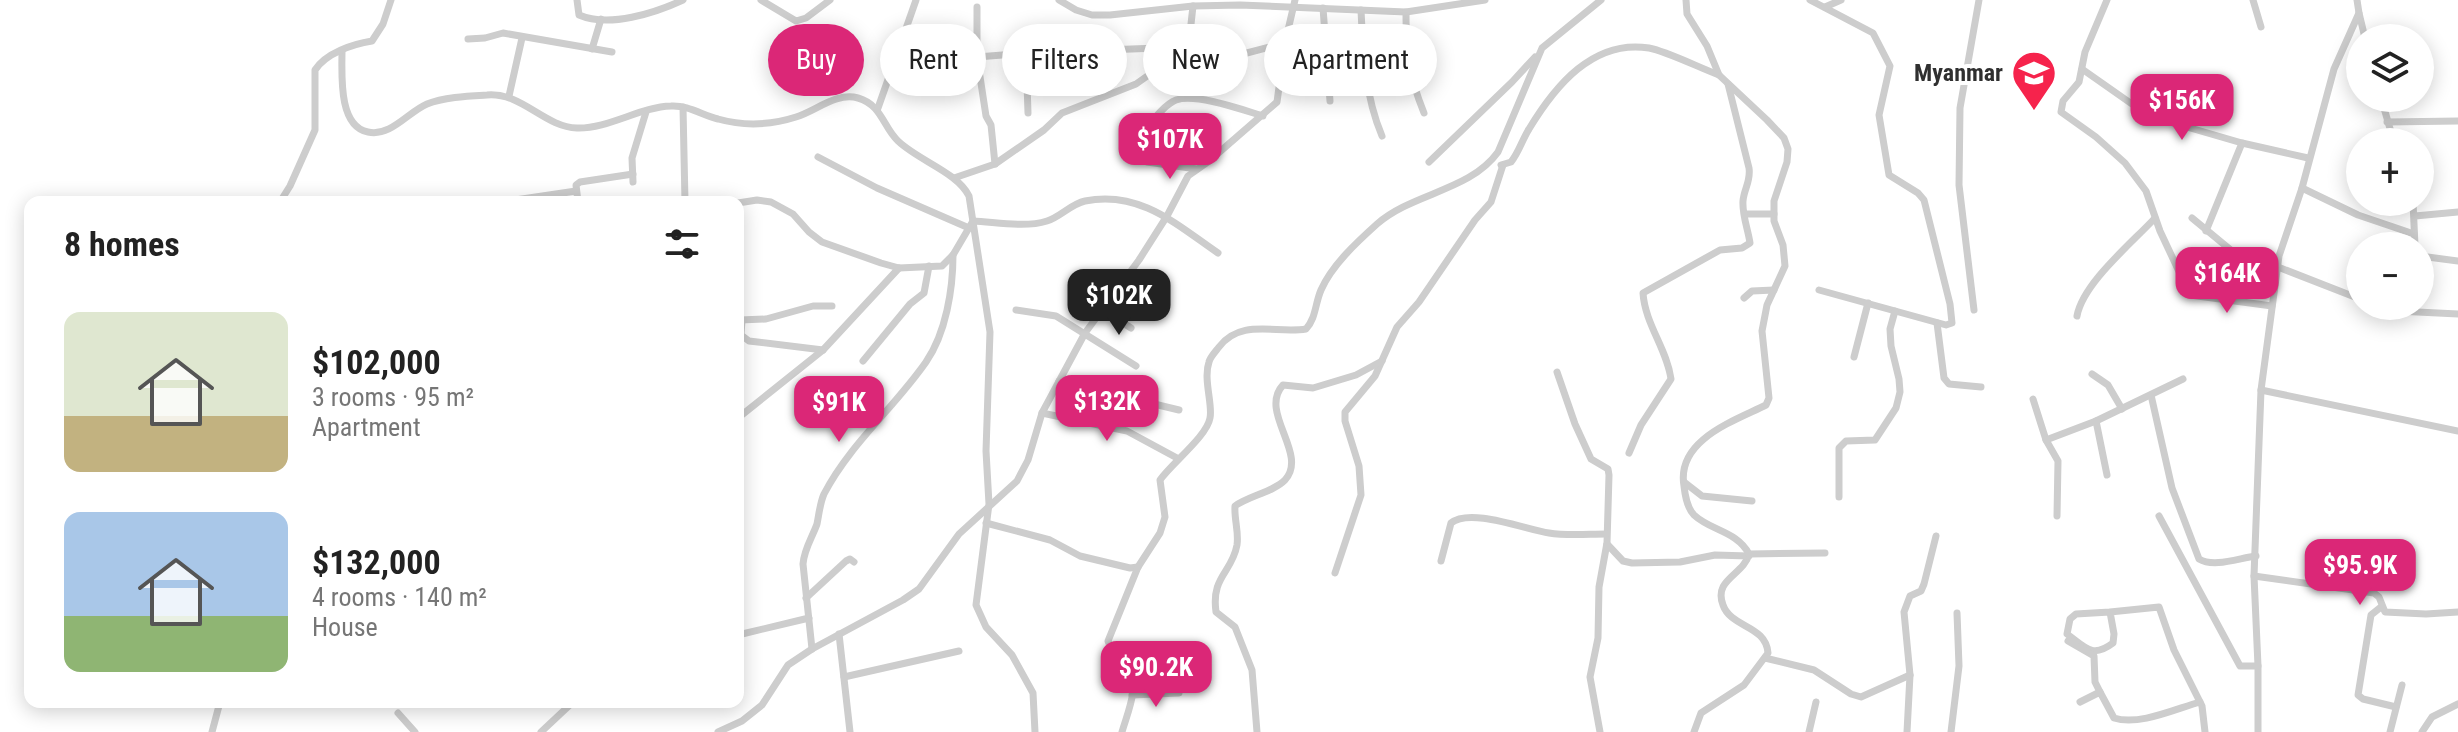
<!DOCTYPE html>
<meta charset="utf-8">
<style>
:root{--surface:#fff;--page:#f6f6f6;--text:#222;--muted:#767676;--accent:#db2777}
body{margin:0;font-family:"Roboto Condensed",sans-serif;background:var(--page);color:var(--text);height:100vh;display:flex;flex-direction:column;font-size:30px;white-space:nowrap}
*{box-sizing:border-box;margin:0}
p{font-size:26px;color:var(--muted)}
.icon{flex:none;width:44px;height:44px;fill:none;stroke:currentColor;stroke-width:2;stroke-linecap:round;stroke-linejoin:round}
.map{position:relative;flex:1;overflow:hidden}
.panel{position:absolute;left:24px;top:196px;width:720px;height:512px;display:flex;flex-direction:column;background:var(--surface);border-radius:16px;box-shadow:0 4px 20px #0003}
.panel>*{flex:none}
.banner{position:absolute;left:768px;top:24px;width:760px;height:72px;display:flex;gap:16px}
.buttons{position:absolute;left:2346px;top:24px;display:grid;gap:16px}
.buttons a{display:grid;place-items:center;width:88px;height:88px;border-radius:50%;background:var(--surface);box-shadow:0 4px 20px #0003;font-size:40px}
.price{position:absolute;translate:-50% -68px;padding:0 18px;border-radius:16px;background:var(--accent);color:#fff;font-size:26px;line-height:52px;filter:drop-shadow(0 2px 4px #0008)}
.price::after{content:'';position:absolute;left:50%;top:48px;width:24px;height:18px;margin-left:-12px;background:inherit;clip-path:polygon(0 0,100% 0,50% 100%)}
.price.on{background:#222;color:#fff}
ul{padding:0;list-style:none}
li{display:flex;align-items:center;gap:24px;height:200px;padding:0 40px}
li span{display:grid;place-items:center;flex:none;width:224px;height:160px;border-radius:16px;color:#555}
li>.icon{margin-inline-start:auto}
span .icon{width:96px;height:96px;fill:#fffc;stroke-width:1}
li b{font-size:34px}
h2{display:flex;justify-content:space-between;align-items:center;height:96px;padding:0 40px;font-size:34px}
.pill{padding:0 28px;border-radius:36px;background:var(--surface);box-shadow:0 4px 20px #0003;font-size:28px;line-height:72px}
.pill.on{background:var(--accent);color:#fff}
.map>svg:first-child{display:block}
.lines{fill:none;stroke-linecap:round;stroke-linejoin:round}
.minor{stroke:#cdcdcd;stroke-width:7}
.labels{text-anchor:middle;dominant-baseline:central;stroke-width:8;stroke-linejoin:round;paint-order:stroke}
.poi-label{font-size:24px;font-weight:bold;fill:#303030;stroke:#fff;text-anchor:end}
</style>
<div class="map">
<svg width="2458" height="732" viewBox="0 0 2458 732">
<rect width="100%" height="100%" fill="#fff"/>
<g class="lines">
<g class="minor">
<path d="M577,0L579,15C609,28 655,13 683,0"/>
<polyline points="761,0 796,21 806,18 830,0"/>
<polyline points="1059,0 1076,10 1092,15 1110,15 1193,6 1240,5 1406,12 1485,0"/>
<path d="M1686,0L1687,14L1707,46L1719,75L1767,120L1784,138L1788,149L1787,162L1774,201V221L1783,245L1785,266L1767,305L1762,331L1769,398L1766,405C1734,421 1676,440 1684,486C1685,495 1687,508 1694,515C1711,531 1737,531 1749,554C1744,575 1713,579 1723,605C1731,628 1766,625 1768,653L1744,685L1701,713L1694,732"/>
<polyline points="1810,0 1873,33 1890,66 1879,115 1889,175 1918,193 1924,200 1950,304 1952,323 1946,325 1819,290"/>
<polyline points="2107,0 2085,52 2079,82 2063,101 2061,112 2096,137 2125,163 2146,191 2160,231 2190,295 2272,306"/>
<polyline points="2253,0 2261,27"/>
<polyline points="977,7 977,57 986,116 991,125 995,164"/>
<polyline points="1825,7 1841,0"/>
<polyline points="1323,8 1330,101"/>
<path d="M1361,10C1363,53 1365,96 1382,136"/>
<path d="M1406,12C1406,54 1408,73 1424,113"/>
<polyline points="2359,13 2365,38"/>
<polyline points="468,39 485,38 503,33 612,52"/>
<polyline points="592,49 601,19"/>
<path d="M342,51C342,74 338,126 368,132C391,137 408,112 427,104C444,97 469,96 487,95C522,92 544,127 577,128C608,129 640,107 671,106C688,105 702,115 718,119C743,126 771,125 796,117C816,111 836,92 858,98C882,105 883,127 898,141C919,161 957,172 969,196L990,332L986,451L989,504L976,605L986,627L1012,655L1033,693L1035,732"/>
<polyline points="1026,53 1028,113"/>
<polyline points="894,63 957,63 977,57 1026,53 1158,48 1190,33 1193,6"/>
<polyline points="2082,69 2149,116 2242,143 2308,158"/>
<polyline points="509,96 522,38"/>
<polyline points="2381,98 2394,142"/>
<polyline points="683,107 685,202"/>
<polyline points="878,108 916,0"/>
<polyline points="2387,122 2458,121"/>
<path d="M1145,130C1153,120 1165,104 1176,100C1196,93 1243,110 1263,116"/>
<polyline points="818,157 877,188 969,228"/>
<polyline points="1147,162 1197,169"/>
<polyline points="1429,162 1512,82 1535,57"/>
<path d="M1501,165L1511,162C1519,152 1522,140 1529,129C1555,86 1593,39 1649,48C1666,51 1700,68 1719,75"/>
<polyline points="954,178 995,164 1044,130 1062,113 1136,84 1160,67 1243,54 1285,43"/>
<polyline points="633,182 632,158 646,112"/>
<polyline points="2302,188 2358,215 2414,234"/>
<path d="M280,202L290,186L315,130V70C326,53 353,44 372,41L383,24L391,0"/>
<polyline points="502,202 576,191"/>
<polyline points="578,202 576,185 580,182 633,174"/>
<polyline points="2413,202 2415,246"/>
<path d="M738,203L757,200L771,202L793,214L809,232L822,242L881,263L899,268L942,266L953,255L973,221C996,222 1025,228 1047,221C1060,217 1071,204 1085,201C1140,190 1177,225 1218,253"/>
<polyline points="1745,214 1774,214"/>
<polyline points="2415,216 2458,212"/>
<polyline points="2192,218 2238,256 2247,261 2278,267 2360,299"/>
<polyline points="2206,231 2242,143"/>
<polyline points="2420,256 2458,261"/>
<polyline points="1744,298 1752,291 1774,290"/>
<polyline points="2378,306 2397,311 2458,314"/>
<polyline points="1102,309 1131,328"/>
<polyline points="1016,310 1056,316 1136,366"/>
<polyline points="1974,310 1959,185 1960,108 1979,0"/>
<path d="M2077,316C2083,283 2132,243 2155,218"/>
<polyline points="740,320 766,319 813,306 832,306"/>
<polyline points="742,320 741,335 749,341 823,350"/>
<polyline points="1937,323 1944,378 1949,384 1981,387"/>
<polyline points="1854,357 1868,303"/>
<polyline points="863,361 910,304 924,293 929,266"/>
<polyline points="1557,372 1575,424 1591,459 1608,469 1609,475 1607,543 1599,587 1598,638 1590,677 1600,732"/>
<polyline points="2092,374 2108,385 2122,409"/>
<polyline points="1059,381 1179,410"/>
<polyline points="2261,390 2458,431"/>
<path d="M2151,395L2172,488L2199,559C2214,568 2239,558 2256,556"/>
<polyline points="2033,399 2046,440 2058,461 2057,516"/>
<polyline points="1042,413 1127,431 1177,458"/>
<polyline points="738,418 823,350 899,268"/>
<polyline points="2096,421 2107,475"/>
<polyline points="2046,440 2096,421 2183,379"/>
<path d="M1629,453L1641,425L1671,379C1667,349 1645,324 1643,293L1720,250L1742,248L1750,243C1748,229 1742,215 1743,201C1744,189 1751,181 1749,168L1728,84"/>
<polyline points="1684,482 1702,496 1752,501"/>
<polyline points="1839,497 1839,448 1846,441 1875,440 1896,408 1900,392 1899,379 1891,346 1890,329 1895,311"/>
<polyline points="2159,516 2240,666 2258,666"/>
<polyline points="986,523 1050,540 1080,556 1130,568 1138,567"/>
<polyline points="1607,544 1623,561 1632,563 1680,562 1715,555 1749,556"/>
<polyline points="1749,554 1825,553"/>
<path d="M1441,561L1451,523C1470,507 1527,530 1549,533C1567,536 1588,534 1606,534"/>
<polyline points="1335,573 1361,495 1359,466 1345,421 1345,412 1375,376 1397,327 1419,302 1475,220 1491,202 1503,165"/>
<polyline points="2254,576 2374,593 2379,597 2385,612 2426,614 2458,612"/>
<polyline points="806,598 846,561 850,559 854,562"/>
<polyline points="2381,607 2371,615 2358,695 2363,699 2396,707"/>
<path d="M2110,612L2076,614L2070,619L2067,634C2085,647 2092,659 2113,643L2114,634L2110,612L2159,607L2174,650L2202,706L2205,732"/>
<polyline points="839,634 850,732"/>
<polyline points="738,635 809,618"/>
<polyline points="2068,641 2094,656 2095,682 2100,692"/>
<path d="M812,649L803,564C804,549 812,538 817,524C819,514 820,503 824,494C850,444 894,408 926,362C946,333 953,289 953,255"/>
<polyline points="1765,658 1814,670 1851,694 1861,697 1910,675"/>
<polyline points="844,677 959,651"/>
<polyline points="1132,695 1179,693"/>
<path d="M2080,702L2100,692L2114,718C2139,726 2175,709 2200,702"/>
<polyline points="398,713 415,732"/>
<polyline points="212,732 220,702"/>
<polyline points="541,732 573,702"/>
<polyline points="718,732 742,721 762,705 788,665 812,649 903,600 919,589 959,534 1017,481 1028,460 1042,413 1085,333 1139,260 1167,216 1188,176 1208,162 1277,102 1285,43 1295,0"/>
<path d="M1122,732C1127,714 1142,681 1127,665C1118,656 1113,655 1108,641L1138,567L1160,533L1165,517L1160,480C1172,463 1207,436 1210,418C1213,405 1203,379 1209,362C1210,357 1216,351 1219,347C1241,318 1276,334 1306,329C1316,318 1315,304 1321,290C1332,265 1357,242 1377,224C1412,193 1470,191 1498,152L1542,48L1601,0"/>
<path d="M1257,732L1252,670L1235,627L1216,612C1211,576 1232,573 1237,545C1239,532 1234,519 1235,506C1249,496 1273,492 1285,480C1309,454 1258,412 1283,385L1313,388L1356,375L1382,361"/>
<polyline points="1809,732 1816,702"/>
<polyline points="1907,732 1910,675 1904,612 1910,596 1921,591 1924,584 1936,536"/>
<polyline points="1951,732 1959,666 1957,613"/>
<polyline points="2258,732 2258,666 2254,576 2261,390 2279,256 2302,188 2334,69 2359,13 2357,0"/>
<polyline points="2390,732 2402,685"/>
<polyline points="2422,732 2432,717 2458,704"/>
</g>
</g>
<defs>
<g id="school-pin" transform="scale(2.3)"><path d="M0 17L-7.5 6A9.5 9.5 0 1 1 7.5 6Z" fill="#f6234c" stroke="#fff"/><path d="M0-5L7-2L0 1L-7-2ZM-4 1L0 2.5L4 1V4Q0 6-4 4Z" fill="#fff"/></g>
</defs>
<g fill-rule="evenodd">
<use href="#school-pin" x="2034" y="73"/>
</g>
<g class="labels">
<g class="poi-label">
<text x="2003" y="73">Myanmar</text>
</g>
</g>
</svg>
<div class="buttons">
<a><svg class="icon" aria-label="layers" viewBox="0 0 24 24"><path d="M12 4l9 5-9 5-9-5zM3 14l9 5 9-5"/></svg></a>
<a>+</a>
<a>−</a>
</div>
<b class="price" style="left:2182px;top:142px">$156K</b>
<b class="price" style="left:1170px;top:181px">$107K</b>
<b class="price" style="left:2227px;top:315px">$164K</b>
<b class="price on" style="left:1119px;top:337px">$102K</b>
<b class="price" style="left:1107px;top:443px">$132K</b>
<b class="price" style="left:839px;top:444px">$91K</b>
<b class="price" style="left:2360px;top:607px">$95.9K</b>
<b class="price" style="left:1156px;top:709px">$90.2K</b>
<div class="banner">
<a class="pill on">Buy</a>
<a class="pill">Rent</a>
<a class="pill">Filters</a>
<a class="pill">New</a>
<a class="pill">Apartment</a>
</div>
<section class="panel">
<h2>8 homes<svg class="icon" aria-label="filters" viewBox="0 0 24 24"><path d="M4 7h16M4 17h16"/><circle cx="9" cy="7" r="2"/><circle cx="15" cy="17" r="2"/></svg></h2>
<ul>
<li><span style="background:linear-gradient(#dfe7d0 65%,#c2b280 0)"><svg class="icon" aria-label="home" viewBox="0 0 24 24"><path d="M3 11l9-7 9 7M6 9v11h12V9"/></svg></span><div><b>$102,000</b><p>3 rooms · 95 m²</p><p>Apartment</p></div></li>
<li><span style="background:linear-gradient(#a9c7e8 65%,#8fb573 0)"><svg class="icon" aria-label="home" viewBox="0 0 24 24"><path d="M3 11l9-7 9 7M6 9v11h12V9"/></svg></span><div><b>$132,000</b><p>4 rooms · 140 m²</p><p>House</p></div></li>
</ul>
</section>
</div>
